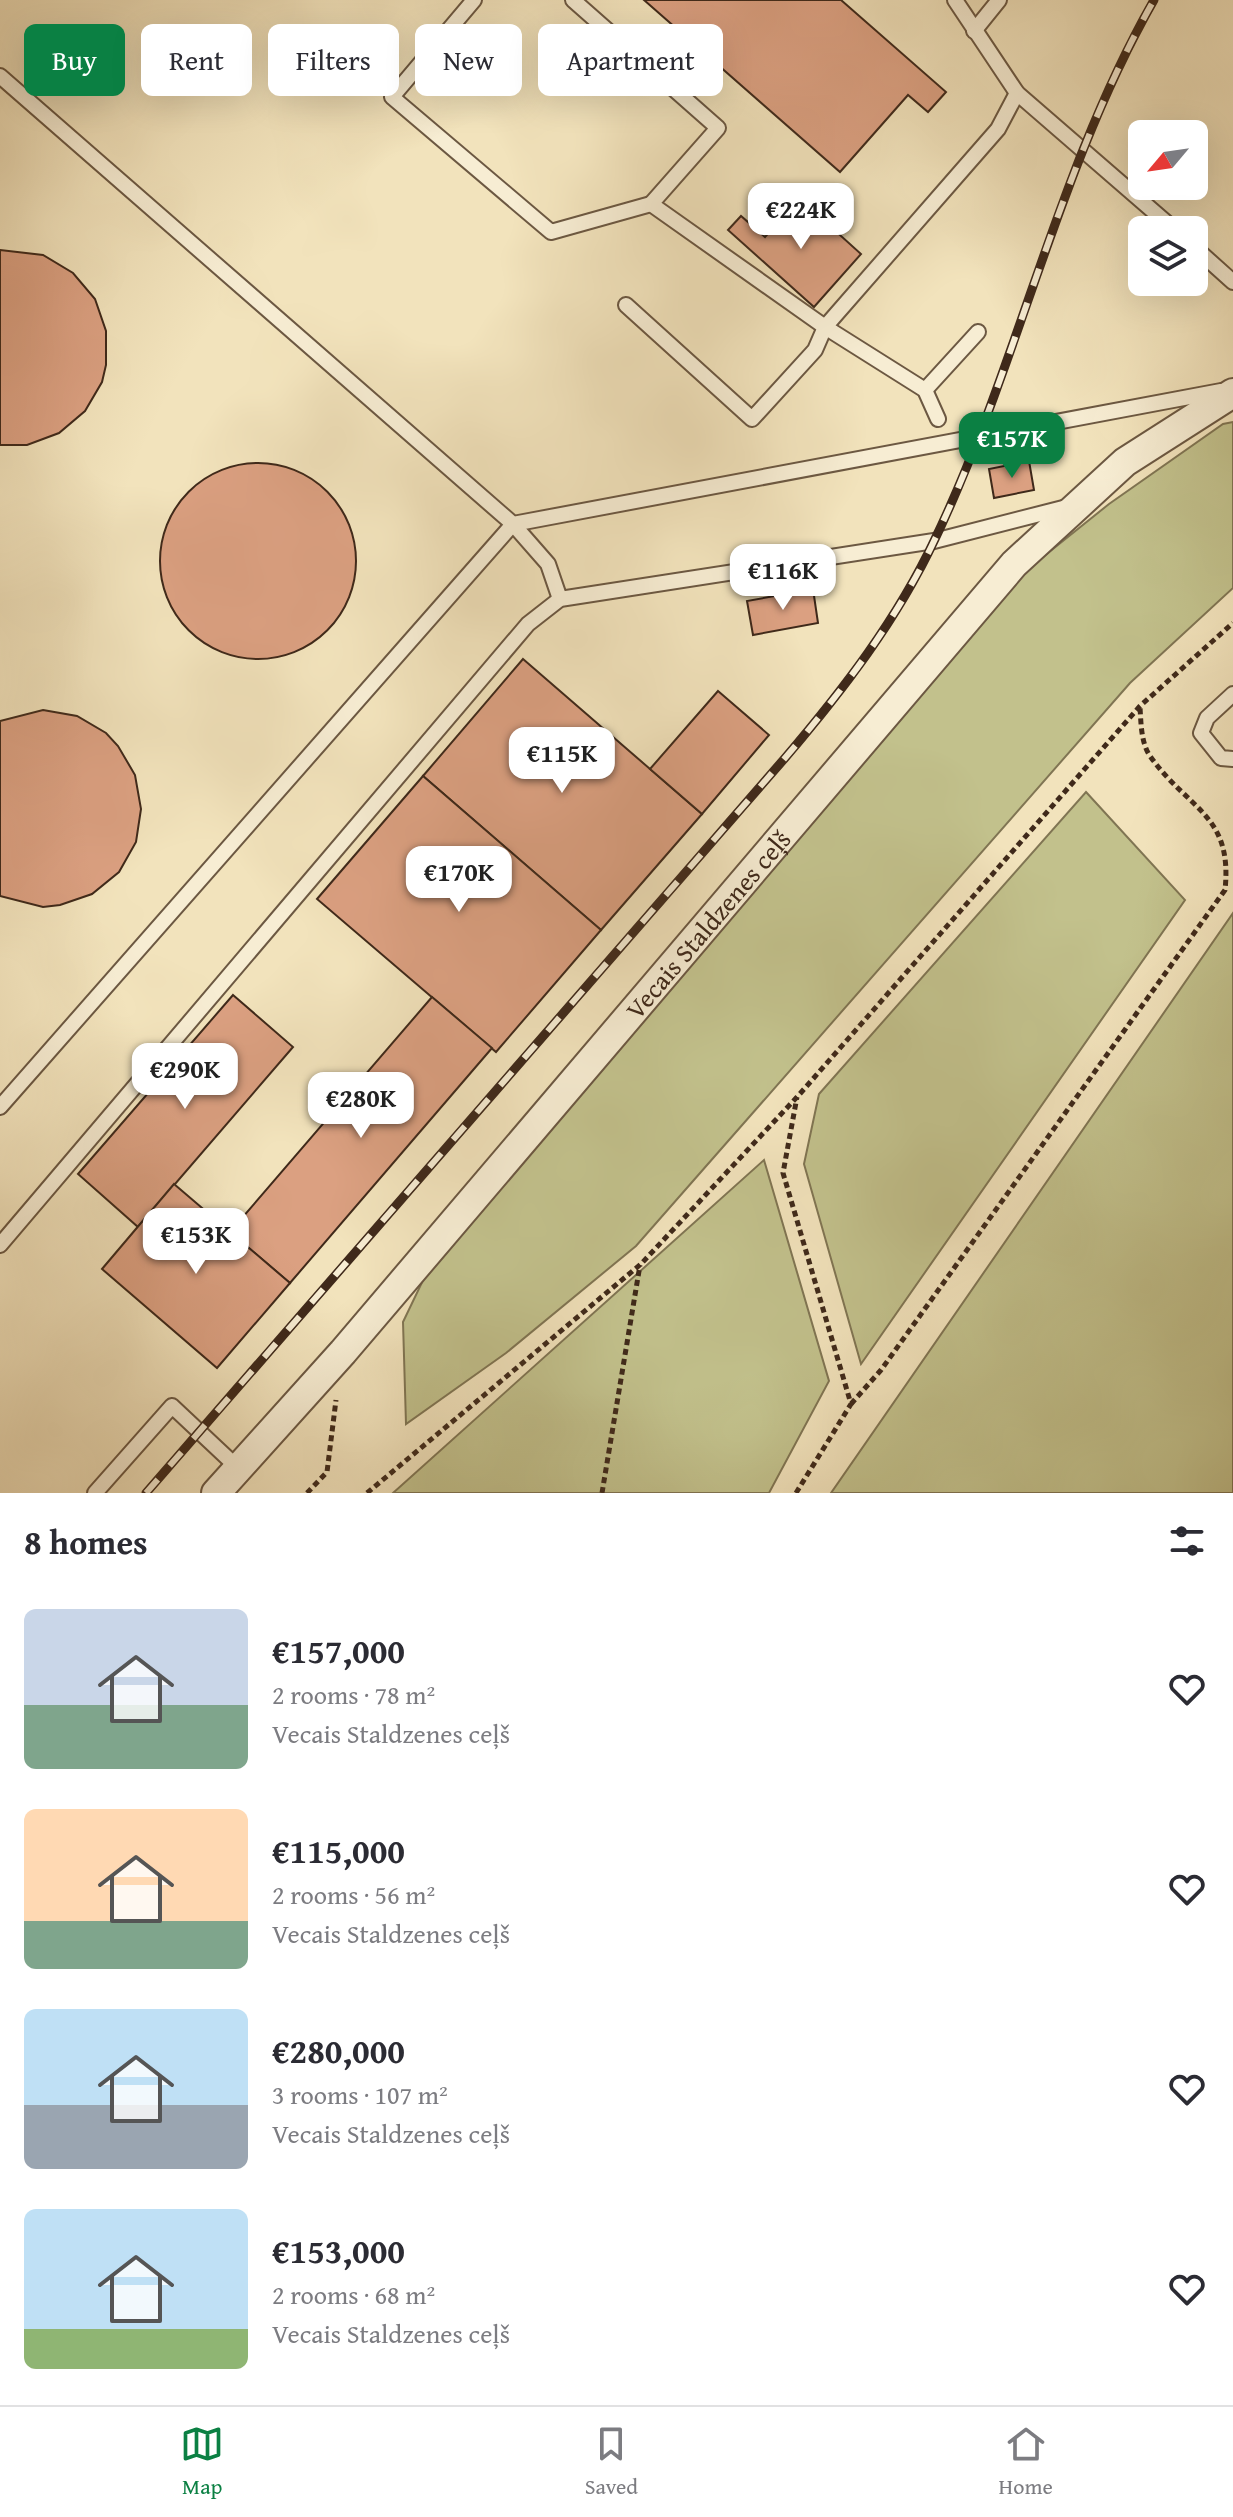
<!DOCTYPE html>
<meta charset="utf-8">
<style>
:root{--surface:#fff;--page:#f2f2f3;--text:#2b2b33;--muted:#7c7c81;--line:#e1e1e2;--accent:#0b8043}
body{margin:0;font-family:"Gentium Book Plus",serif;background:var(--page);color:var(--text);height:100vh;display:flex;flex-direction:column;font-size:30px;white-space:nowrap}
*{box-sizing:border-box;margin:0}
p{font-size:26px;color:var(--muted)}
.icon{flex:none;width:44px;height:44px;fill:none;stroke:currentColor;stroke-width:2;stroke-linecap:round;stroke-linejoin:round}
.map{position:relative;height:1493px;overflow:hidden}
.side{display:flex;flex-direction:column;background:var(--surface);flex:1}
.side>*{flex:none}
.banner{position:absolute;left:24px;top:24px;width:800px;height:72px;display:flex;gap:16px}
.needle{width:52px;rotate:241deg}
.fabs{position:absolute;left:1128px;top:120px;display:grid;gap:16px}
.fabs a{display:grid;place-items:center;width:80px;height:80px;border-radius:12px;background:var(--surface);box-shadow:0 8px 32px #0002;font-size:40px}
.price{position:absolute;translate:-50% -68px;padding:0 18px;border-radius:16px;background:#fff;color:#222;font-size:26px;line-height:52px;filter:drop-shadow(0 2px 4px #0008)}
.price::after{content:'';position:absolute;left:50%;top:48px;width:24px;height:18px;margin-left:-12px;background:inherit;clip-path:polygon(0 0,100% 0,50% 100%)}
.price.on{background:var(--accent);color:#fff}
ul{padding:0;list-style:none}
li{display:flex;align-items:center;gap:24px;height:200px;padding:0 24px}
li span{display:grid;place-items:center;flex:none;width:224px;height:160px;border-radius:12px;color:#555}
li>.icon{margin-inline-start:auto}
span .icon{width:96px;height:96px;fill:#fffc;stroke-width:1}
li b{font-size:34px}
h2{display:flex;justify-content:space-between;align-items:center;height:96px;padding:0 24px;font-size:34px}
.chip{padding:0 28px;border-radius:12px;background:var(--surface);box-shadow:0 8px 32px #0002;font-size:28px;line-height:72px}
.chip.on{background:var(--accent);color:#fff}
.menu{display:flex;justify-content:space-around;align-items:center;height:112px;border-top:2px solid var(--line);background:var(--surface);font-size:22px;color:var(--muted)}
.menu a{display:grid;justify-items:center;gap:4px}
.menu .on{color:var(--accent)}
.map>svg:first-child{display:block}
.green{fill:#c2c18c;stroke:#807553;stroke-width:2}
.building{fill:#dba081;stroke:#3f291a;stroke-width:2}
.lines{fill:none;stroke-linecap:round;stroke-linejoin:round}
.lane-casing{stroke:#6c5842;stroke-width:18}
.street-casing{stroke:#6c5842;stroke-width:32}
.path{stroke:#3f291a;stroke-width:5;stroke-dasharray:6 4;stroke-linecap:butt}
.lane{stroke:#f7edd3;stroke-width:14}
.street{stroke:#f7edd3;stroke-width:28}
.rail-casing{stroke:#3f291a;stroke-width:9}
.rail{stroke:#f7edd3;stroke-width:6;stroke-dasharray:18;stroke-linecap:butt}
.labels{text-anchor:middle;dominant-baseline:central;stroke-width:8;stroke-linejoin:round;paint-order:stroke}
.street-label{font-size:26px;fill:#3f291a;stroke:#f7edd3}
</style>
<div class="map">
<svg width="1233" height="1493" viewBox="0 0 1233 1493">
<rect width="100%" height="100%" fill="#f2e3bc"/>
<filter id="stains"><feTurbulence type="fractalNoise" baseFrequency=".0025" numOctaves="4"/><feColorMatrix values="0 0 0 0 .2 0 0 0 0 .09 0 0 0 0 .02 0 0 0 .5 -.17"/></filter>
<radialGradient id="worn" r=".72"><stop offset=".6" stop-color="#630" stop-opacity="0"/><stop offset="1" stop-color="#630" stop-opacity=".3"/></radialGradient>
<g class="green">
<polygon points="1233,422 1233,588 1130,683 636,1246 506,1353 406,1424 403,1322 426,1274 1028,569 1109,504 1223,424"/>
<polygon points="1086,792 1185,900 861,1364 804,1164 819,1094"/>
<polygon points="1233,913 1233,1493 831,1493"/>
<polygon points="764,1160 829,1381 769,1493 393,1493"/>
</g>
<g class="building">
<polygon points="644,0 841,0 946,92 928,112 908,95 840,172"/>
<polygon points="799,198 861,254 814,307 728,230 741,216 765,237"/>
<polygon points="0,250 43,255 73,273 95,299 106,331 106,365 102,382 85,411 59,433 27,445 0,445"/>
<polygon points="1029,461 1034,490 994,498 989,469"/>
<circle cx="258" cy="561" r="98"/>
<polygon points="813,589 818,623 753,635 747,601"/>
<polygon points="523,659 702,814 601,930 423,776"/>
<polygon points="718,691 769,735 702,814 650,769"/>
<polygon points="43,710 77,716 106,733 118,746 135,775 141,809 136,842 119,872 92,894 60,905 43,907 0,896 0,721"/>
<polygon points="423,776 601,930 496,1052 317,899"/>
<polygon points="233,995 293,1047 138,1227 78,1174"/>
<polygon points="432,997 492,1048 290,1283 230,1232"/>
<polygon points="174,1184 290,1283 217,1368 102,1269"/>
</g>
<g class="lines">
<g class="lane-casing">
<g id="lane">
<polyline points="474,0 392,97 551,232 651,204"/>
<polyline points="573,0 718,128 651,204 825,327 925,390 938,419"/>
<polyline points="955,0 1017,93 1175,230"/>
<polyline points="974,31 999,0"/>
<polyline points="0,76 513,524 1221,391"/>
<polyline points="1194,247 1233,282"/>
<polyline points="626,305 752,419 815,350 825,327 998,129 1017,93"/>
<polyline points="925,390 978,332"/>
<polyline points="1233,694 1207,718 1201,733 1221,758 1233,759"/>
<polyline points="0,1107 513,524 548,564 560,599"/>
<polyline points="0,1245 528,624 560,599 934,541 1067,507"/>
<polyline points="95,1493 172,1406 238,1468"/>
</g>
</g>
<g class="street-casing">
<g id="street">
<path id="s1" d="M216,1493L343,1352L1014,564L1125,462L1233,393"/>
</g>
</g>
<g class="path">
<path d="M851,1404L881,1370L1225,890C1233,814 1188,810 1150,756C1141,743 1141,723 1140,707"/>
<polyline points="307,1493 327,1472 336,1400"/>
<polyline points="367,1493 641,1264 798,1096 1140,706 1233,623"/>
<polyline points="602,1493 640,1265"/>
<polyline points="796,1493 851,1404 783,1173 797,1097"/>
</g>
<use href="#lane" class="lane"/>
<use href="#street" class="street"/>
<g class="rail-casing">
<path id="rail" d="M146,1493L785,758C843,690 897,620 935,539C1019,363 1057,170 1154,0"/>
</g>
<use href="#rail" class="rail"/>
</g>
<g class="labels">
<g class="street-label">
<text stroke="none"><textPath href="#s1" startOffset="752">Vecais Staldzenes ceļš</textPath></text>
</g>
</g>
<rect width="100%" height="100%" filter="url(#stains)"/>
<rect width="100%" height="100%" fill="url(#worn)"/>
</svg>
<div class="fabs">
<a><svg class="needle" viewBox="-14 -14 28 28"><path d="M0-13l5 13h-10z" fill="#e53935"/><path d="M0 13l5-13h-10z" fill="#7c7c81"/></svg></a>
<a><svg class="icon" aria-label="layers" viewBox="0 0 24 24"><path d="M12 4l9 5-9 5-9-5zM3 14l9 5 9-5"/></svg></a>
</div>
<b class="price" style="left:801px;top:251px">€224K</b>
<b class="price on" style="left:1012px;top:480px">€157K</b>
<b class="price" style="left:783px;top:612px">€116K</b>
<b class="price" style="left:562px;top:795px">€115K</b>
<b class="price" style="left:459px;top:914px">€170K</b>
<b class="price" style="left:185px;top:1111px">€290K</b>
<b class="price" style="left:361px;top:1140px">€280K</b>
<b class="price" style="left:196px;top:1276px">€153K</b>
<div class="banner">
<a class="chip on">Buy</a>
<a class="chip">Rent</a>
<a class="chip">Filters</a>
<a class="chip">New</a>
<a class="chip">Apartment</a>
</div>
</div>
<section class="side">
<h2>8 homes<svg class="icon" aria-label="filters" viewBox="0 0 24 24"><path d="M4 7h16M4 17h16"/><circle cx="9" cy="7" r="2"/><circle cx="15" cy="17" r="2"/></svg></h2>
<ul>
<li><span style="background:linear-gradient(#c9d6e8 60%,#7fa58c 0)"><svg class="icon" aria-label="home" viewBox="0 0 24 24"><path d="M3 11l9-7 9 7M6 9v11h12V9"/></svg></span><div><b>€157,000</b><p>2 rooms · 78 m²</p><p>Vecais Staldzenes ceļš</p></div><svg class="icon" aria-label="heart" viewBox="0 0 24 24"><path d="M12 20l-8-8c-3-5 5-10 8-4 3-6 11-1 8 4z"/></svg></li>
<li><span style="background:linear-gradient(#ffd9b3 70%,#7fa58c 0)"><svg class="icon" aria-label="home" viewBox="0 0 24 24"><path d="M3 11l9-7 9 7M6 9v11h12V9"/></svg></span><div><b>€115,000</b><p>2 rooms · 56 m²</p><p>Vecais Staldzenes ceļš</p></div><svg class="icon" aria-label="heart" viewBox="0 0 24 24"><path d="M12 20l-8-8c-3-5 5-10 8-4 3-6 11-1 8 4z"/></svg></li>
<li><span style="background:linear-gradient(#bfe0f5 60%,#9aa5b1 0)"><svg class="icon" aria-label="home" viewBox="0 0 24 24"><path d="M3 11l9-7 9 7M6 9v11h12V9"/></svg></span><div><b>€280,000</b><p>3 rooms · 107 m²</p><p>Vecais Staldzenes ceļš</p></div><svg class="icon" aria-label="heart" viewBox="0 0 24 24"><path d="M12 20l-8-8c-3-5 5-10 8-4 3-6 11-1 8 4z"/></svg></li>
<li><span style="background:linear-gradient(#bfe0f5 75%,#8fb573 0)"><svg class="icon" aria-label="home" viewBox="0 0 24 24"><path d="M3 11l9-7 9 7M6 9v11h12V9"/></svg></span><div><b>€153,000</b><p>2 rooms · 68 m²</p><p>Vecais Staldzenes ceļš</p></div><svg class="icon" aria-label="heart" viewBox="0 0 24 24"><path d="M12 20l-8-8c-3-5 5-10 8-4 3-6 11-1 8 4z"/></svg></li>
</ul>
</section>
<nav class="menu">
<a class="on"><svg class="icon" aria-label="map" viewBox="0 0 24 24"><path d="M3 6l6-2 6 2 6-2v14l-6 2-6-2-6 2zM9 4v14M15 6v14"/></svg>Map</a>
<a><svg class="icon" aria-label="saved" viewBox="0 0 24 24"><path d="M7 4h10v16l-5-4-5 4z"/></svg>Saved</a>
<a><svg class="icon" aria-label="home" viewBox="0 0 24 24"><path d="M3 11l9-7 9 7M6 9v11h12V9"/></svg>Home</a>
</nav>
